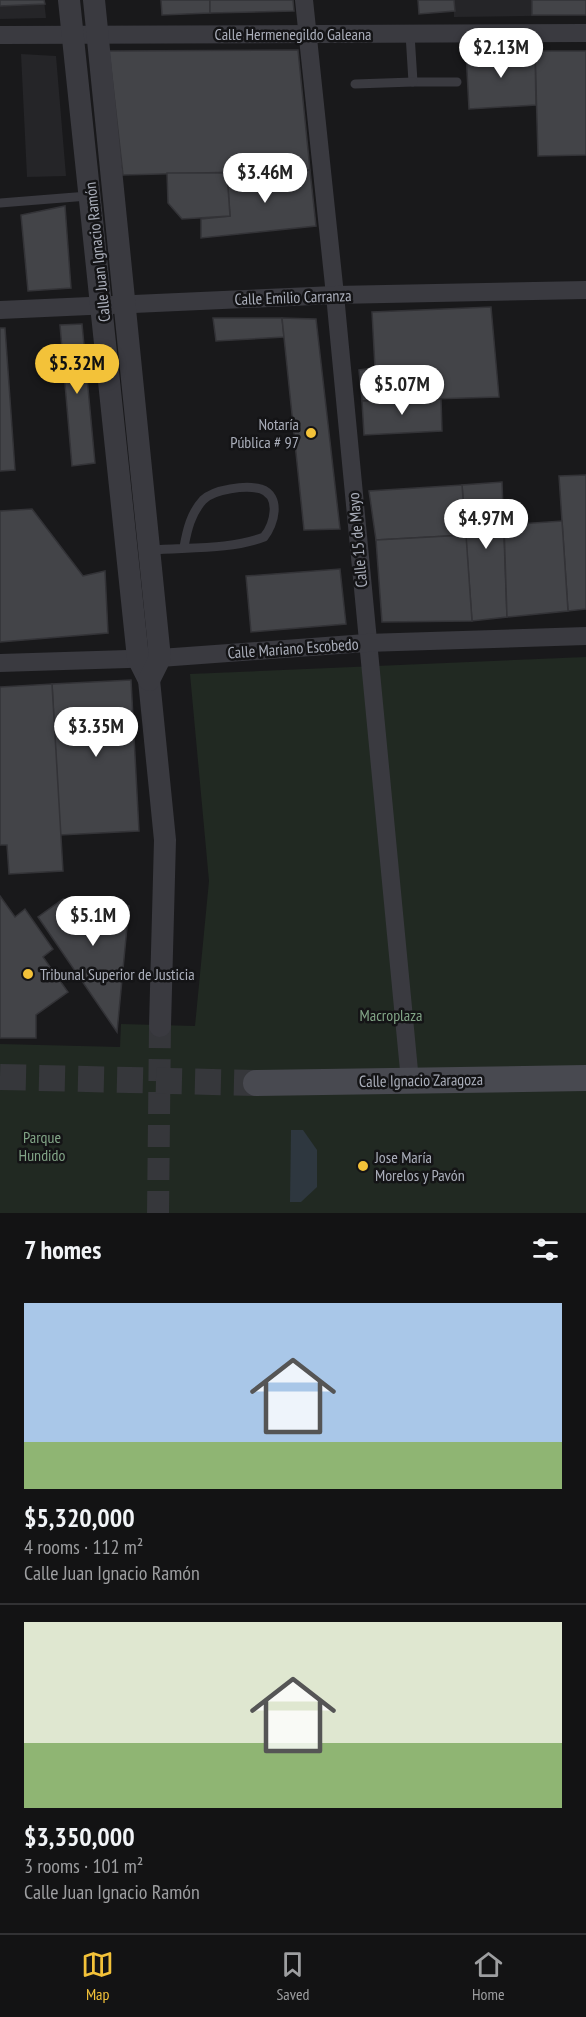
<!DOCTYPE html>
<meta charset="utf-8">
<style>
:root{--surface:#131314;--page:#202022;--text:#f1f3f6;--muted:#9d9ea0;--line:#323234;--accent:#f3c239}
body{margin:0;font-family:"PT Sans Narrow",sans-serif;background:var(--page);color:var(--text);height:100vh;display:flex;flex-direction:column;font-size:22px;white-space:nowrap}
*{box-sizing:border-box;margin:0}
p{font-size:20px;color:var(--muted)}
.icon{flex:none;width:33px;height:33px;fill:none;stroke:currentColor;stroke-width:2;stroke-linecap:round;stroke-linejoin:round}
.map{position:relative;height:1213px;overflow:hidden}
.sheet{display:flex;flex-direction:column;background:var(--surface);flex:1}
.sheet>*{flex:none}
.price{position:absolute;translate:-50% -51px;padding:0 14px;border-radius:21px;background:#fff;color:#222;font-size:20px;line-height:39px;filter:drop-shadow(0 2px 3px #0008)}
.price::after{content:'';position:absolute;left:50%;top:36px;width:18px;height:14px;margin-left:-9px;background:inherit;clip-path:polygon(0 0,100% 0,50% 100%)}
.price.active{background:var(--accent);color:#111}
ul{padding:0;list-style:none}
li{display:grid;align-content:center;gap:12px;height:318px;padding:0 24px}
li+li{border-top:2px solid var(--line)}
li span{display:grid;place-items:center;height:186px;border-radius:0px;color:#555}
li>.icon{margin-inline-start:auto}
span .icon{width:108px;height:108px;fill:#fffc;stroke-width:1}
li b{font-size:26px}
h2{display:flex;justify-content:space-between;align-items:center;height:72px;padding:0 24px;font-size:26px}
.tabs{display:flex;justify-content:space-around;align-items:center;height:84px;border-top:2px solid var(--line);background:var(--surface);font-size:16px;color:var(--muted)}
.tabs a{display:grid;justify-items:center;gap:3px}
.tabs .active{color:var(--accent)}
.map>svg:first-child{display:block}
.built{fill:#252528}
.green{fill:#212922}
.water{fill:#2e373f}
.building{fill:#434448;stroke:#333337;stroke-width:1.5}
.lines{fill:none;stroke-linecap:round;stroke-linejoin:round}
.tertiary-tunnel{stroke:#36373b;stroke-width:22;stroke-dasharray:22 11;stroke-linecap:butt}
.secondary-tunnel{stroke:#36373b;stroke-width:26;stroke-dasharray:26 13;stroke-linecap:butt}
.service{stroke:#3a3a40;stroke-width:9}
.minor{stroke:#3a3a40;stroke-width:18}
.tertiary{stroke:#3a3a40;stroke-width:22}
.secondary{stroke:#484950;stroke-width:26}
.poi-dot{fill:#f3c239;stroke:#141416;stroke-width:2}
.labels{text-anchor:middle;dominant-baseline:central;stroke-width:5;stroke-linejoin:round;paint-order:stroke}
.street-label{font-size:16px;fill:#abafbb;stroke:#141416}
.poi-label{font-size:16px;fill:#abafbb;stroke:#141416;text-anchor:start}
.park-label{font-size:16px;fill:#82a587;stroke:#141416}
</style>
<div class="map">
<svg width="586" height="1213" viewBox="0 0 586 1213">
<rect width="100%" height="100%" fill="#19191b"/>
<g class="built">
<polygon points="0,0 44,0 46,18 0,19"/>
<polygon points="418,0 586,0 586,15 454,17 454,11 419,14"/>
<polygon points="21,54 56,56 66,176 27,177"/>
</g>
<polygon class="green" points="586,657 586,1213 0,1213 0,1044 120,1047 121,1024 195,1026 209,881 190,674"/>
<polygon class="water" points="291,1130 303,1130 317,1150 317,1187 301,1202 290,1202"/>
<g class="building">
<polygon points="0,0 44,0 45,4 0,6"/>
<polygon points="161,0 210,0 210,13 162,15"/>
<polygon points="210,0 293,0 294,11 210,13"/>
<polygon points="418,0 454,0 455,11 419,14"/>
<rect x="532" y="0" width="54" height="15"/>
<polygon points="298,50 310,170 123,175 109,51"/>
<polygon points="535,51 586,51 586,155 538,156"/>
<polygon points="535,51 536,105 469,109 466,52"/>
<polygon points="310,170 316,226 201,238 201,219 230,216 227,173"/>
<polygon points="167,173 227,173 230,216 182,219 168,203"/>
<polygon points="65,206 71,288 28,291 21,215"/>
<polygon points="491,307 499,397 362,401 359,370 375,368 372,312"/>
<polygon points="213,318 282,318 284,337 216,341"/>
<polygon points="282,318 316,319 340,529 304,530"/>
<polygon points="82,324 95,463 72,466 60,325"/>
<polygon points="0,328 5,328 15,470 0,471"/>
<polygon points="441,399 442,431 364,435 362,401"/>
<polygon points="586,475 586,609 568,611 559,476"/>
<polygon points="502,482 507,617 472,621 462,485"/>
<polygon points="462,485 466,535 376,540 369,491"/>
<polygon points="32,509 83,576 105,571 108,633 0,642 0,511"/>
<polygon points="562,521 568,611 507,617 504,525"/>
<polygon points="466,535 472,621 382,622 376,540"/>
<polygon points="340,569 346,624 251,632 246,576"/>
<polygon points="131,680 139,831 60,835 52,684"/>
<polygon points="52,684 63,871 9,874 7,845 0,845 0,687"/>
<polygon points="0,896 15,917 25,909 53,949 43,957 68,992 36,1015 36,1038 0,1038"/>
<polygon points="63,899 129,906 117,1032 38,917"/>
</g>
<g class="lines">
<polyline class="tertiary-tunnel" points="158,1213 160,1026"/>
<polyline class="secondary-tunnel" points="0,1077 256,1083"/>
<g class="service">
<polyline points="410,34 413,82 457,82"/>
<polyline points="355,84 413,82"/>
<polyline points="0,203 88,196"/>
<path d="M151,550C187,547 230,550 264,537C274,525 282,496 261,489C246,485 214,489 203,500C191,513 187,530 184,547"/>
</g>
<g class="minor">
<polyline points="304,0 335,295 410,1081"/>
<polyline points="0,35 586,33"/>
<polyline points="0,310 335,295 586,290"/>
<polyline points="0,663 160,658 366,643 586,636"/>
</g>
<g class="tertiary">
<polyline points="69,0 138,658 149,680 165,840 160,1026"/>
<polyline points="94,0 160,658 149,680"/>
</g>
<polyline class="secondary" points="256,1083 586,1078"/>
</g>
<g class="poi-dot">
<circle cx="311" cy="433" r="6"/>
<circle cx="28" cy="974" r="6"/>
<circle cx="363" cy="1166" r="6"/>
</g>
<g class="labels">
<g class="street-label">
<text x="293" y="34">Calle Hermenegildo Galeana</text>
<text transform="translate(97 252) rotate(-96)">Calle Juan Ignacio Ramón</text>
<text transform="translate(293 297) rotate(-2)">Calle Emilio Carranza</text>
<text transform="translate(357 540) rotate(-95)">Calle 15 de Mayo</text>
<text transform="translate(293 648) rotate(-4)">Calle Mariano Escobedo</text>
<text transform="translate(421 1080) rotate(-1)">Calle Ignacio Zaragoza</text>
</g>
<g class="poi-label">
<text x="299" y="424" text-anchor="end">Notaría<tspan x="299" dy="18">Pública # 97</tspan></text>
<text x="40" y="974">Tribunal Superior de Justicia</text>
<text x="375" y="1157">Jose María<tspan x="375" dy="18">Morelos y Pavón</tspan></text>
</g>
<g class="park-label">
<text x="391" y="1015">Macroplaza</text>
<text x="42" y="1137">Parque<tspan x="42" dy="18">Hundido</tspan></text>
</g>
</g>
</svg>
<b class="price" style="left:501px;top:79px">$2.13M</b>
<b class="price" style="left:265px;top:204px">$3.46M</b>
<b class="price active" style="left:77px;top:395px">$5.32M</b>
<b class="price" style="left:402px;top:416px">$5.07M</b>
<b class="price" style="left:486px;top:550px">$4.97M</b>
<b class="price" style="left:96px;top:758px">$3.35M</b>
<b class="price" style="left:93px;top:947px">$5.1M</b>
</div>
<section class="sheet">
<h2>7 homes<svg class="icon" aria-label="filters" viewBox="0 0 24 24"><path d="M4 7h16M4 17h16"/><circle cx="9" cy="7" r="2"/><circle cx="15" cy="17" r="2"/></svg></h2>
<ul>
<li><span style="background:linear-gradient(#a9c7e8 75%,#8fb573 0)"><svg class="icon" aria-label="home" viewBox="0 0 24 24"><path d="M3 11l9-7 9 7M6 9v11h12V9"/></svg></span><div><b>$5,320,000</b><p>4 rooms · 112 m²</p><p>Calle Juan Ignacio Ramón</p></div></li>
<li><span style="background:linear-gradient(#dfe7d0 65%,#8fb573 0)"><svg class="icon" aria-label="home" viewBox="0 0 24 24"><path d="M3 11l9-7 9 7M6 9v11h12V9"/></svg></span><div><b>$3,350,000</b><p>3 rooms · 101 m²</p><p>Calle Juan Ignacio Ramón</p></div></li>
</ul>
</section>
<nav class="tabs">
<a class="active"><svg class="icon" aria-label="map" viewBox="0 0 24 24"><path d="M3 6l6-2 6 2 6-2v14l-6 2-6-2-6 2zM9 4v14M15 6v14"/></svg>Map</a>
<a><svg class="icon" aria-label="saved" viewBox="0 0 24 24"><path d="M7 4h10v16l-5-4-5 4z"/></svg>Saved</a>
<a><svg class="icon" aria-label="home" viewBox="0 0 24 24"><path d="M3 11l9-7 9 7M6 9v11h12V9"/></svg>Home</a>
</nav>
